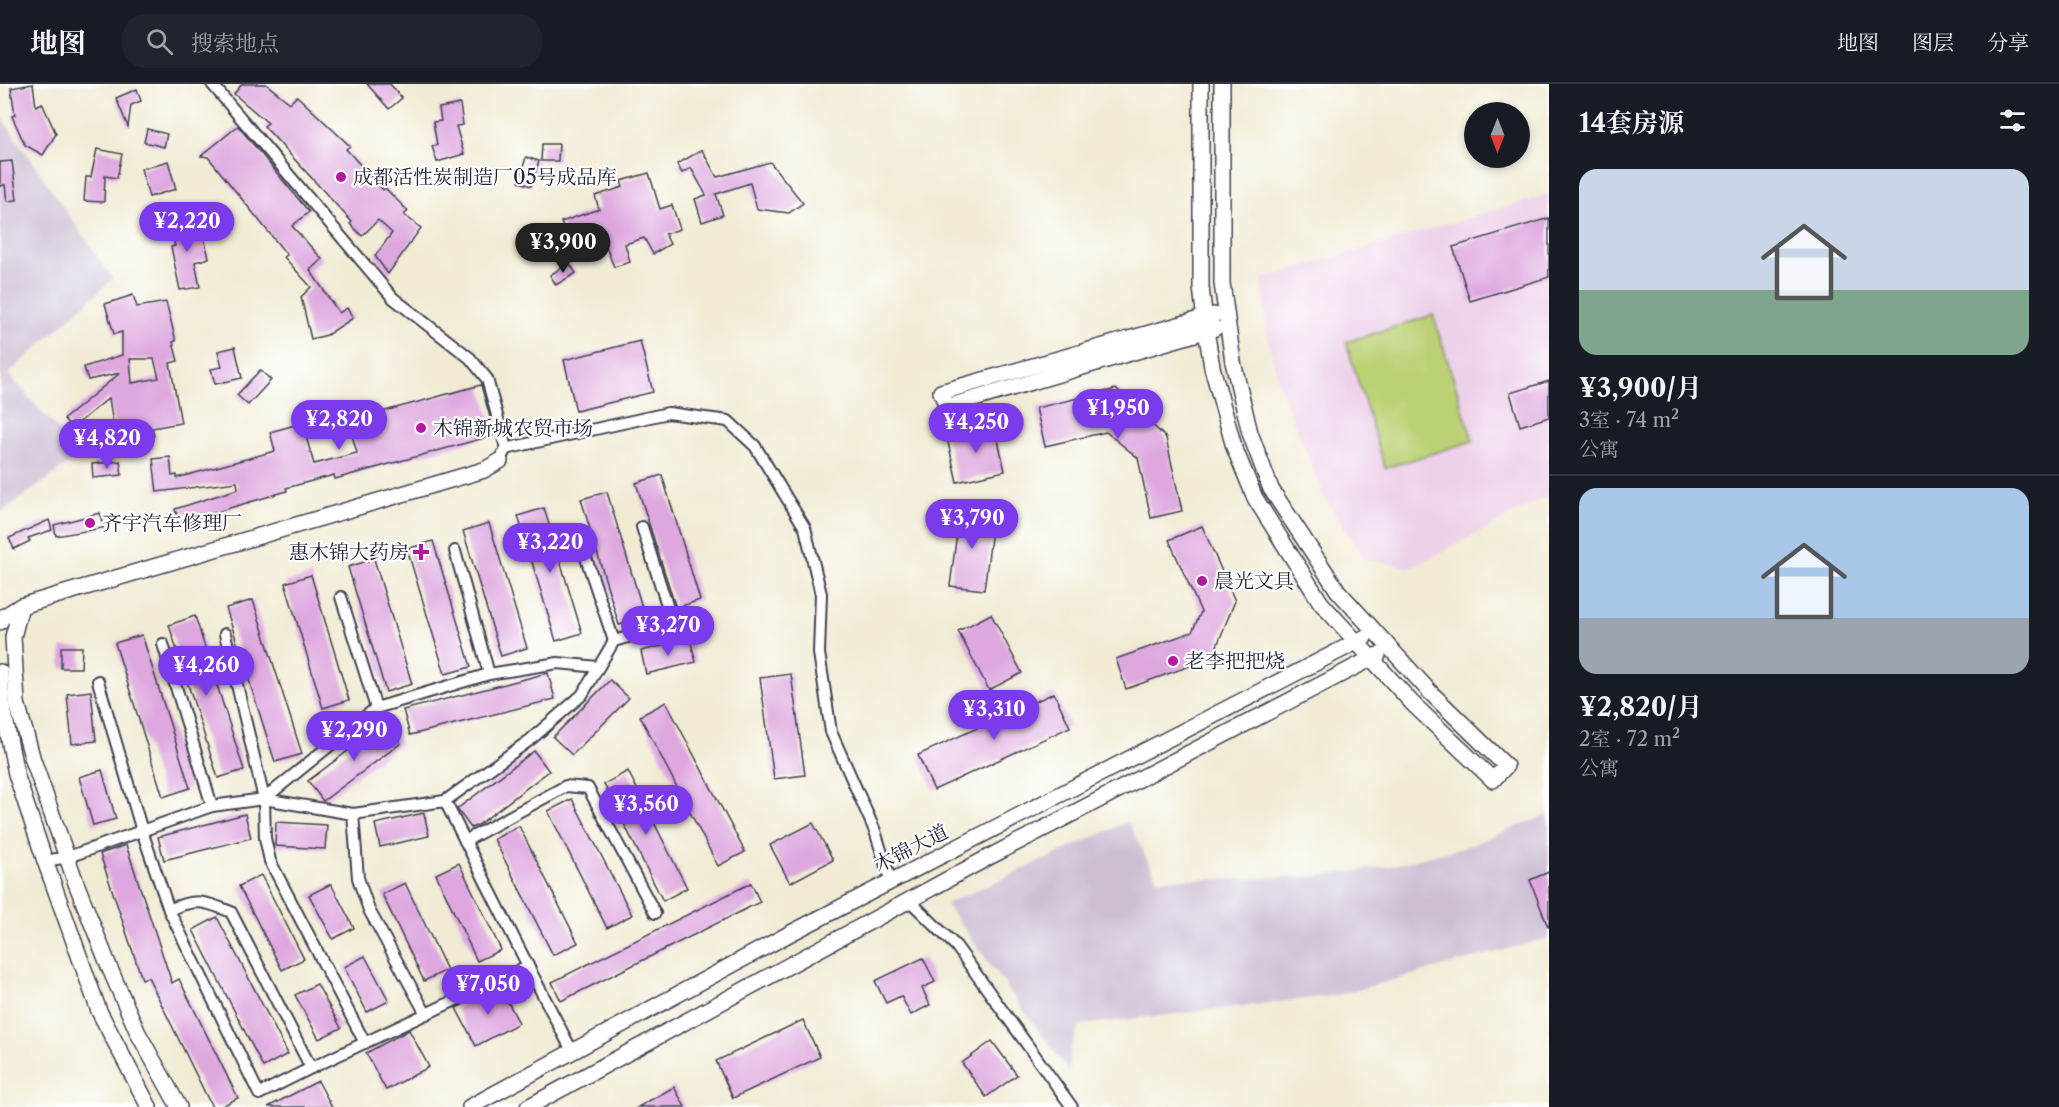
<!DOCTYPE html>
<html lang="zh">
<meta charset="utf-8">
<style>
:root{--surface:#171b24;--page:#20242c;--text:#f1f3f6;--muted:#9ea1a6;--line:#363941;--accent:#7c3aed}
body{margin:0;font-family:"Libre Caslon Text","Noto Serif SC",serif;background:var(--page);color:var(--text);height:100vh;display:flex;flex-direction:column;font-size:22px;white-space:nowrap}
*{box-sizing:border-box;margin:0}
p{font-size:20px;color:var(--muted)}
.icon{flex:none;width:33px;height:33px;fill:none;stroke:currentColor;stroke-width:2;stroke-linecap:round;stroke-linejoin:round}
.map{position:relative;flex:1;overflow:hidden}
.panel{display:flex;flex-direction:column;background:var(--surface);width:510px}
.panel>*{flex:none}
.needle{width:39px;rotate:180deg}
.fabs{position:absolute;left:1464px;top:18px;display:grid;gap:12px}
.fabs a{display:grid;place-items:center;width:66px;height:66px;border-radius:50%;background:var(--surface);box-shadow:0 3px 9px #0003;font-size:30px}
.price{position:absolute;translate:-50% -51px;padding:0 14px;border-radius:21px;background:var(--accent);color:#fff;font-size:20px;line-height:39px;filter:drop-shadow(0 2px 3px #0008)}
.price::after{content:'';position:absolute;left:50%;top:36px;width:18px;height:14px;margin-left:-9px;background:inherit;clip-path:polygon(0 0,100% 0,50% 100%)}
.price.selected{background:#222;color:#fff}
ul{padding:0;list-style:none}
li{display:grid;align-content:center;gap:12px;height:318px;padding:0 30px}
li+li{border-top:2px solid var(--line)}
li span{display:grid;place-items:center;height:186px;border-radius:18px;color:#555}
li>.icon{margin-inline-start:auto}
span .icon{width:108px;height:108px;fill:#fffc;stroke-width:1}
li b{font-size:26px}
h2{display:flex;justify-content:space-between;align-items:center;height:72px;padding:0 30px;font-size:26px}
header{display:flex;align-items:center;gap:36px;box-sizing:border-box;height:84px;padding:0 30px;background:var(--surface);border-bottom:2px solid var(--line)}
header strong{font-size:28px}
nav{display:flex;gap:33px;margin-inline-start:auto;font-size:21px}
.search{width:420px;height:54px;background:var(--page);display:flex;align-items:center;gap:15px;box-sizing:border-box;padding:0 21px;border-radius:24px;color:var(--muted);font-size:22px}
main{display:flex;flex:1;min-height:0}
.map>svg:first-child{display:block}
.built{fill:#edd1e9}
.industrial{fill:#ccbfd4}
.green{fill:#bbd175;stroke:#6e7a58;stroke-width:1.5}
.building{fill:#dea8df;fill-rule:evenodd}
.lines{fill:none;stroke-linecap:round;stroke-linejoin:round}
.street-casing{stroke:#414052;stroke-width:14}
.secondary-casing{stroke:#414052;stroke-width:18}
.street{stroke:#fff;stroke-width:10}
.secondary{stroke:#fff;stroke-width:15}
.poi-dot{fill:#b5179e;stroke:#fff;stroke-width:2}
.labels{text-anchor:middle;dominant-baseline:central;stroke-width:4.5;stroke-linejoin:round;paint-order:stroke}
.poi-label{font-size:20px;fill:#22223b;stroke:#fff;text-anchor:start}
.street-label{font-size:20px;fill:#22223b;stroke:#fff}
</style>
<header>
<strong>地图</strong>
<div class="search"><svg class="icon" aria-label="search" viewBox="0 0 24 24"><circle cx="10" cy="10" r="6"/><path d="M15 15l6 6"/></svg>搜索地点</div>
<nav><a>地图</a><a>图层</a><a>分享</a></nav>
</header>
<main>
<div class="map">
<svg width="1549" height="1023" viewBox="0 0 1549 1023">
<rect width="100%" height="100%" fill="#fff"/>
<filter id="ink" filterUnits="userSpaceOnUse"><feTurbulence type="fractalNoise" baseFrequency=".0167" numOctaves="2"/><feDisplacementMap in="SourceGraphic" scale="12" xChannelSelector="R" yChannelSelector="G"/><feConvolveMatrix kernelMatrix="1 2 1 2 8 2 1 2 1" color-interpolation-filters="sRGB"/></filter>
<filter id="wash" filterUnits="userSpaceOnUse"><feTurbulence type="fractalNoise" baseFrequency=".008" numOctaves="4" result="noise"/><feDisplacementMap in="SourceGraphic" scale="24" xChannelSelector="R" yChannelSelector="G"/><feGaussianBlur stdDeviation="1.35" result="paint"/><feColorMatrix in="noise" values="0 0 0 0 0 0 0 0 0 0 0 0 0 0 0 0 0 1.4 0 .05"/><feComposite in="paint" operator="in"/></filter>
<g filter="url(#wash)">
<rect width="100%" height="100%" fill="#f1ebd4"/>
<polygon class="built" points="1549,110 1549,411 1412,484 1365,475 1325,414 1290,329 1278,297 1267,251 1262,195"/>
<g class="industrial">
<polygon points="0,31 113,195 8,290 81,371 0,429"/>
<polygon points="1549,730 1549,854 1338,911 1080,941 1071,962 1069,988 946,820 1128,738 1157,795 1238,795 1319,792 1390,782 1463,764"/>
</g>
<polygon class="green" points="1433,231 1473,357 1385,384 1346,258"/>
<g id="blocks">
<g class="building">
<polygon points="33,0 36,22 42,19 56,50 43,71 25,61 12,32 15,31 11,4"/>
<polygon points="242,0 266,0 290,19 297,12 350,62 346,65 383,106 385,104 408,127 404,131 421,144 388,190 375,172 392,149 378,136 362,152 350,140 352,138 264,42 268,39 234,10"/>
<polygon points="367,0 390,0 402,14 389,25"/>
<polygon points="137,5 141,17 131,21 128,43 116,14"/>
<polygon points="460,20 463,41 456,42 464,70 437,78 432,62 437,61 433,38 441,37 439,24"/>
<polygon points="238,42 309,128 292,142 322,175 310,186 339,229 347,224 353,234 327,251 311,255 301,213 311,203 284,173 287,171 208,73 201,72"/>
<polygon points="147,45 167,50 164,63 144,58"/>
<polygon points="542,60 559,60 558,77 541,77"/>
<polygon points="97,65 122,70 117,94 105,92 104,118 84,117 86,93 91,93"/>
<polygon points="702,66 717,93 770,78 803,119 789,129 757,125 750,99 716,110 723,131 702,138 695,115 706,111 691,84 682,89 677,80"/>
<polygon points="526,73 539,77 531,102 519,98"/>
<polygon points="12,77 17,116 7,117 5,101 0,102 0,78"/>
<polygon points="168,77 176,105 149,113 141,85"/>
<polygon points="649,89 660,125 672,121 680,145 665,150 670,160 653,170 644,154 625,160 630,178 614,183 603,155 571,166 561,138 599,125 595,112 623,103 621,97"/>
<polygon points="189,134 194,151 203,149 209,174 195,178 200,203 180,206 171,163 175,162 169,140"/>
<polygon points="1549,134 1549,193 1470,217 1453,163"/>
<polygon points="569,179 576,189 556,201 550,191"/>
<path d="M133,211L137,223L166,218L176,257L173,258L178,277L170,279L181,339L152,344L154,352L138,355L140,367L128,368L125,345L115,353L109,314L72,344L64,335L120,289L88,296L84,283L122,271V248L114,250L105,220ZM130,275H154L159,294L132,299Z"/>
<polygon points="640,257 653,308 576,327 564,276"/>
<polygon points="235,263 242,294 215,300 211,285 222,283 218,267"/>
<polygon points="260,286 271,296 248,321 237,311"/>
<polygon points="1549,297 1549,333 1520,342 1510,309"/>
<polygon points="481,301 495,351 335,395 334,391 286,404 287,407 179,439 175,425 238,405 237,398 157,408 153,375 170,373 172,392 177,391 177,394 275,367 270,348 302,339 314,380 357,369 348,337"/>
<polygon points="1116,305 1166,354 1182,427 1151,434 1138,374 1106,348 1045,362 1036,324"/>
<polygon points="995,343 1005,387 957,398 947,354"/>
<polygon points="120,377 122,391 93,394 92,380"/>
<polygon points="662,391 700,516 676,524 636,399"/>
<polygon points="607,408 645,533 619,541 581,415"/>
<polygon points="544,424 582,549 556,557 518,432"/>
<polygon points="960,426 994,431 984,506 950,502"/>
<polygon points="100,429 103,444 56,452 54,441"/>
<polygon points="49,436 52,446 28,454 30,457 14,465 9,454"/>
<polygon points="489,439 527,564 501,572 463,447"/>
<polygon points="1202,442 1235,517 1212,574 1126,605 1116,575 1192,548 1201,528 1169,456"/>
<polygon points="433,457 471,583 445,590 407,465"/>
<polygon points="374,475 412,600 386,608 348,483"/>
<polygon points="311,491 349,616 323,624 285,499"/>
<polygon points="253,516 302,670 275,678 226,524"/>
<polygon points="991,530 1022,589 989,606 958,547"/>
<polygon points="195,532 244,686 218,694 169,541"/>
<polygon points="142,551 190,704 163,713 115,559"/>
<polygon points="690,555 696,578 646,590 641,567"/>
<polygon points="61,563 82,563 81,584 61,584"/>
<polygon points="548,589 555,615 410,651 403,626"/>
<polygon points="791,590 805,691 774,695 760,594"/>
<polygon points="610,596 629,614 572,671 553,653"/>
<polygon points="91,607 96,657 72,660 67,610"/>
<polygon points="1054,609 1070,643 934,706 918,671"/>
<polygon points="666,618 745,768 718,782 640,632"/>
<polygon points="385,639 401,659 323,717 308,697"/>
<polygon points="534,667 549,687 478,741 471,744 457,725"/>
<polygon points="102,686 116,735 93,741 79,693"/>
<polygon points="628,687 687,804 663,817 604,700"/>
<polygon points="572,715 632,831 607,844 548,727"/>
<polygon points="424,729 429,752 380,763 375,740"/>
<polygon points="245,730 251,754 164,776 158,753"/>
<polygon points="276,738 327,741 325,765 275,762"/>
<polygon points="813,739 833,776 790,799 770,761"/>
<polygon points="519,742 578,859 553,871 494,755"/>
<polygon points="126,761 172,899 179,895 238,1014 220,1023 212,1023 148,893 142,895 100,770"/>
<polygon points="459,779 501,866 477,877 436,790"/>
<polygon points="1549,788 1549,843 1548,843 1530,796"/>
<polygon points="261,791 304,875 282,886 239,802"/>
<polygon points="405,799 447,886 424,897 382,810"/>
<polygon points="751,799 760,818 561,917 552,898"/>
<polygon points="331,800 354,844 333,855 309,811"/>
<polygon points="217,833 288,970 263,983 193,846"/>
<polygon points="365,872 389,917 367,928 344,883"/>
<polygon points="923,874 935,898 922,904 930,921 911,931 901,912 886,919 875,897"/>
<polygon points="317,900 341,944 319,955 295,911"/>
<polygon points="500,903 519,939 476,962 456,924"/>
<polygon points="803,936 820,973 733,1014 716,977"/>
<polygon points="409,946 429,983 386,1006 366,969"/>
<polygon points="992,957 1017,991 986,1013 962,979"/>
<polygon points="318,997 332,1023 268,1023"/>
<polygon points="674,1003 685,1023 638,1023"/>
</g>
</g>
</g>
<g filter="url(#ink)">
<use href="#blocks" fill-opacity="0" stroke="#414052" stroke-width="1.5"/>
<g class="lines">
<g class="street-casing">
<g id="street">
<polyline points="212,0 393,214 470,274 487,295 506,364 503,370"/>
<polyline points="505,365 668,329 728,337 755,362 805,444 821,510 819,569 831,648 875,747 891,798"/>
<polyline points="455,467 489,590"/>
<polyline points="586,474 614,557"/>
<polyline points="341,513 376,624"/>
<polyline points="225,550 264,715 376,624 489,590 558,579 598,583"/>
<polyline points="163,560 212,722"/>
<polyline points="98,597 142,747 169,826 259,1010 311,984"/>
<polyline points="264,715 265,754 270,777 365,959"/>
<polyline points="353,730 358,794 369,826 426,930"/>
<polyline points="465,757 566,702 588,704 655,829"/>
<polyline points="45,777 68,773 212,722 264,715 353,730 445,717 530,656 582,611 614,557 673,540 642,443"/>
<polyline points="910,817 956,862 1072,1023"/>
<path d="M169,826C195,814 205,817 231,828L311,984L528,882L445,717"/>
<polyline points="528,882 572,967"/>
</g>
</g>
<g class="secondary-casing">
<g id="secondary">
<polyline points="1201,0 1201,203 1206,246 1212,283 1234,363 1255,414 1321,519 1413,620 1493,696 1506,682 1430,608 1338,507 1271,405 1250,349 1233,278 1222,199 1222,0"/>
<polyline points="1214,231 941,308 947,323 1215,244"/>
<polyline points="21,522 13,553 17,619 33,676 76,799 110,885 138,949 179,1023"/>
<polyline points="0,538 0,535 21,522 484,386 500,377"/>
<polyline points="0,588 2,619 16,690 45,777 99,927 149,1023"/>
<polyline points="470,1023 789,850 1364,554"/>
<polyline points="528,1023 989,773 1378,571"/>
</g>
</g>
<use href="#street" class="street"/>
<use href="#secondary" class="secondary"/>
</g>
</g>
<g class="poi-dot">
<circle cx="341" cy="93" r="6"/>
<circle cx="421" cy="344" r="6"/>
<circle cx="90" cy="439" r="6"/>
<path d="M418 459h6v6h6v6h-6v6h-6v-6h-6v-6h6z"/>
<circle cx="1202" cy="497" r="6"/>
<circle cx="1173" cy="577" r="6"/>
</g>
<g class="labels">
<g class="poi-label">
<text x="353" y="93">成都活性炭制造厂05号成品库</text>
<text x="433" y="344">木锦新城农贸市场</text>
<text x="102" y="439">齐宇汽车修理厂</text>
<text x="409" y="468" text-anchor="end">惠木锦大药房</text>
<text x="1214" y="497">晨光文具</text>
<text x="1185" y="577">老李把把烧</text>
</g>
<g class="street-label">
<text transform="translate(911 764) rotate(-27)">木锦大道</text>
</g>
</g>
</svg>
<div class="fabs">
<a><svg class="needle" viewBox="-14 -14 28 28"><path d="M0-13l5 13h-10z" fill="#e53935"/><path d="M0 13l5-13h-10z" fill="#9ea1a6"/></svg></a>
</div>
<b class="price" style="left:187px;top:169px">¥2,220</b>
<b class="price selected" style="left:563px;top:190px">¥3,900</b>
<b class="price" style="left:1118px;top:356px">¥1,950</b>
<b class="price" style="left:339px;top:367px">¥2,820</b>
<b class="price" style="left:976px;top:370px">¥4,250</b>
<b class="price" style="left:107px;top:386px">¥4,820</b>
<b class="price" style="left:972px;top:466px">¥3,790</b>
<b class="price" style="left:550px;top:490px">¥3,220</b>
<b class="price" style="left:668px;top:573px">¥3,270</b>
<b class="price" style="left:206px;top:613px">¥4,260</b>
<b class="price" style="left:994px;top:657px">¥3,310</b>
<b class="price" style="left:354px;top:678px">¥2,290</b>
<b class="price" style="left:646px;top:752px">¥3,560</b>
<b class="price" style="left:488px;top:932px">¥7,050</b>
</div>
<section class="panel">
<h2>14套房源<svg class="icon" aria-label="filters" viewBox="0 0 24 24"><path d="M4 7h16M4 17h16"/><circle cx="9" cy="7" r="2"/><circle cx="15" cy="17" r="2"/></svg></h2>
<ul>
<li><span style="background:linear-gradient(#c9d6e8 65%,#7fa58c 0)"><svg class="icon" aria-label="home" viewBox="0 0 24 24"><path d="M3 11l9-7 9 7M6 9v11h12V9"/></svg></span><div><b>¥3,900/月</b><p>3室 · 74 m²</p><p>公寓</p></div></li>
<li><span style="background:linear-gradient(#a9c7e8 70%,#9aa5b1 0)"><svg class="icon" aria-label="home" viewBox="0 0 24 24"><path d="M3 11l9-7 9 7M6 9v11h12V9"/></svg></span><div><b>¥2,820/月</b><p>2室 · 72 m²</p><p>公寓</p></div></li>
</ul>
</section>
</main>
